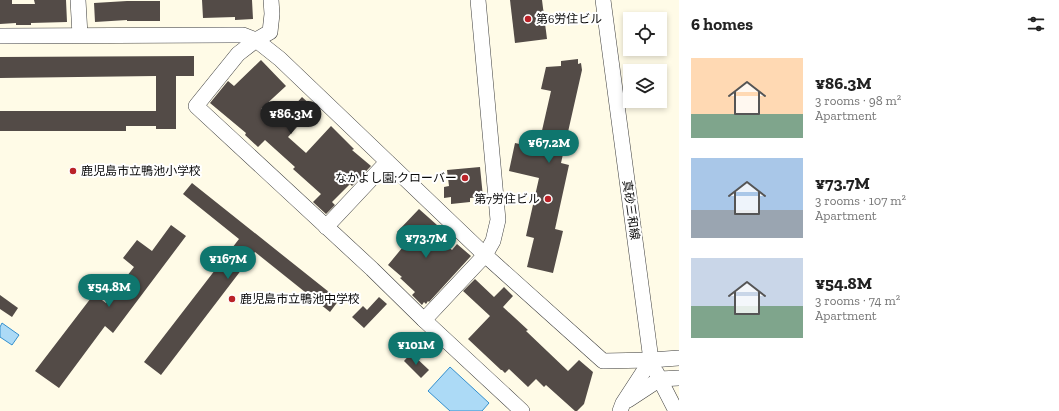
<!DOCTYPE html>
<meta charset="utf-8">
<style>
:root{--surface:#fff;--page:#f2f2f2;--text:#222;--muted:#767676;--accent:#0f766e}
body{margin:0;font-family:"Zilla Slab","Noto Sans JP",serif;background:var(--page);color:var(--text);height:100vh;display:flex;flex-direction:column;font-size:15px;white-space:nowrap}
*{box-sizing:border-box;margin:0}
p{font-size:13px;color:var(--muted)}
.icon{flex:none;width:22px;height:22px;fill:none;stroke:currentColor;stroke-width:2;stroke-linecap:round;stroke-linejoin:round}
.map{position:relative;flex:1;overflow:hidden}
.panel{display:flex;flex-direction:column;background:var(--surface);width:380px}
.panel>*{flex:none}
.controls{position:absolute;left:623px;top:12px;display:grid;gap:8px}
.controls a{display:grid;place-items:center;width:44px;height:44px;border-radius:0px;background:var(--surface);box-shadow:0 2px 6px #0003;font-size:20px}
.price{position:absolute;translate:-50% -34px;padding:0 9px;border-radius:14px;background:var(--accent);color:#fff;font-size:13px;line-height:26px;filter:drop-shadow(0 1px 2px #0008)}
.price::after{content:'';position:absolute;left:50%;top:24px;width:12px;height:9px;margin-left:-6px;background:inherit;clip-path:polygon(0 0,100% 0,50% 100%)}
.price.on{background:#222;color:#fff}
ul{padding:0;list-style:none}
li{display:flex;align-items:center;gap:12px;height:100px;padding:0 12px}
li span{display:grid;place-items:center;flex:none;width:112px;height:80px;border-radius:0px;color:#555}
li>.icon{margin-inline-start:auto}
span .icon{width:48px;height:48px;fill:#fffc;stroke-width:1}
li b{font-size:17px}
h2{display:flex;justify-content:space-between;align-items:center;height:48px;padding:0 12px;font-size:17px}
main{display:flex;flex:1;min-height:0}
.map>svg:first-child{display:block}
.water{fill:#acdaf6;stroke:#338fce}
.building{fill:#534b47}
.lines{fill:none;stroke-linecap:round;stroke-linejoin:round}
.minor-casing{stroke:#3d3d3d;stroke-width:16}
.minor{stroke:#fff;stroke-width:15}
.poi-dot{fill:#ba2228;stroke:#fff;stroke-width:1.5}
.labels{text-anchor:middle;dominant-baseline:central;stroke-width:4;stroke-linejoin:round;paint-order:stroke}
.poi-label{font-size:12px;fill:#0a0a0a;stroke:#fff;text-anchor:start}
.street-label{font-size:12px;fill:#0a0a0a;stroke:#fff}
</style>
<main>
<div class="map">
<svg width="679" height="411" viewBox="0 0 679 411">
<rect width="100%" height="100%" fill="#fffbe7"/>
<g class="water">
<polygon points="2,323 19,335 12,345 0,337 0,327"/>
<polygon points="450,367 489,403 482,411 450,411 428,391"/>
</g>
<g class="building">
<polygon points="0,0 12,0 12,4 35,4 34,0 66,0 67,22 31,23 31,25 16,25 16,23 0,24"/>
<polygon points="202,0 252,0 253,19 235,20 235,17 203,18"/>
<polygon points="510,0 542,0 547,39 515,43"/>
<polygon points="127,1 160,1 160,21 127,21 127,20 95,22 94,3"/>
<polygon points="194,56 194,76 176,76 176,129 156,129 156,126 126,126 126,131 0,131 0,111 156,111 156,76 0,78 0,57"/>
<polygon points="578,59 578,64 581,63 582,70 561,163 569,165 555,229 563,231 553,273 527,267 534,238 526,236 539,178 509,171 515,143 538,148 551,91 541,89 546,67 561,66 561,61"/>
<polygon points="261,60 286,86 261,109 277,125 302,97 314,108 288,137 306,153 331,126 354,149 352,150 371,166 352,186 350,184 332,202 335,205 326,214 313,202 321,194 293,169 295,167 265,140 258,147 245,135 246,133 210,103 228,81 234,86"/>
<polygon points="480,167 483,197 470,198 470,202 451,204 451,197 444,198 444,187 449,186 447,170"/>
<polygon points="192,183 339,300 330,312 255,252 161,375 144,362 239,239 183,194"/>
<polygon points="419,209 437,225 431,232 452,250 457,244 471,256 429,302 428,301 426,304 424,302 422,305 412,295 415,292 400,278 402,277 388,265 407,242 397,232"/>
<polygon points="171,225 186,236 113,333 105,326 59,388 35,371 94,294 106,303 134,267 123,258 137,240 152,251"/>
<polygon points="475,279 494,297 504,287 513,296 503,307 528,330 526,331 568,371 579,360 593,372 584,404 577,411 575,411 546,385 544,387 536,379 528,387 509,369 505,373 502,370 501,370 468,339 490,316 463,291"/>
<polygon points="0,295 18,308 12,317 0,309"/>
<polygon points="379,297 387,304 364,328 352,317 363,306 367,310"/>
<polygon points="411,353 429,370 421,378 404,361"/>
</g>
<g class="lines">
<g class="minor-casing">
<g id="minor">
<polyline points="78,0 80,35"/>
<polyline points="271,0 272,14 270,32 256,40 238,54 196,106 372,269 424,320 522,411"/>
<polyline points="603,0 651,360 623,403 620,411"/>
<polyline points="0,36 229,35 243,35 256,40 280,59 485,255 603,361 651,360 679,358"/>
<polyline points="326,227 387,162"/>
<polyline points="424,320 485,255 493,241 498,220 478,0"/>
<polyline points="656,372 676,411"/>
<polyline points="628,400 660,379 679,378"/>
</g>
</g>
<use href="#minor" class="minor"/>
</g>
<g class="poi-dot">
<circle cx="528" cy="19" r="4"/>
<circle cx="73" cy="171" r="4"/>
<circle cx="465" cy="178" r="4"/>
<circle cx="548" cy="199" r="4"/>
<circle cx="232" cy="299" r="4"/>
</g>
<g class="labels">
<g class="poi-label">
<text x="536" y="19">第6労住ビル</text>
<text x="81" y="171">鹿児島市立鴨池小学校</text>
<text x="457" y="178" text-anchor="end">なかよし園;クローバー</text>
<text x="540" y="199" text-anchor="end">第7労住ビル</text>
<text x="240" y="299">鹿児島市立鴨池中学校</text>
</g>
<g class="street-label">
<text transform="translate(631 210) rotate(82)">真砂三和線</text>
</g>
</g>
</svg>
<div class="controls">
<a><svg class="icon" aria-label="locate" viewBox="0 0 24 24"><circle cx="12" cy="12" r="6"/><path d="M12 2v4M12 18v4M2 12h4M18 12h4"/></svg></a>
<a><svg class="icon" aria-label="layers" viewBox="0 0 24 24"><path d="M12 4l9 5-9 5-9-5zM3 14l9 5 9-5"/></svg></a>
</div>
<b class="price on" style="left:291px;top:135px">¥86.3M</b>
<b class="price" style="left:549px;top:164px">¥67.2M</b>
<b class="price" style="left:426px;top:259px">¥73.7M</b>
<b class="price" style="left:228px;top:280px">¥167M</b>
<b class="price" style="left:109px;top:308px">¥54.8M</b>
<b class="price" style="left:416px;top:366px">¥101M</b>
</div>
<section class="panel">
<h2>6 homes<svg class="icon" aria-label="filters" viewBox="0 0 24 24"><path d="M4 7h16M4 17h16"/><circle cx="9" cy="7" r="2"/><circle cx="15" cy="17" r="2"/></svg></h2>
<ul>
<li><span style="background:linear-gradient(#ffd9b3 70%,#7fa58c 0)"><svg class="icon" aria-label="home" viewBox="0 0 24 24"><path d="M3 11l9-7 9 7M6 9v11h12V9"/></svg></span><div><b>¥86.3M</b><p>3 rooms · 98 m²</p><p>Apartment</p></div></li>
<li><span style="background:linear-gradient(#a9c7e8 65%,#9aa5b1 0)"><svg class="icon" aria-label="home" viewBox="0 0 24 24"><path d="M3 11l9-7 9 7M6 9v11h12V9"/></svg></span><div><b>¥73.7M</b><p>3 rooms · 107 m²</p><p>Apartment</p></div></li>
<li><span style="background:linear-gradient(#c9d6e8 60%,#7fa58c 0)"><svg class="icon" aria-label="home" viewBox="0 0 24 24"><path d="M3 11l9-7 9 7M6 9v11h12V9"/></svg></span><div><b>¥54.8M</b><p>3 rooms · 74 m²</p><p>Apartment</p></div></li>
</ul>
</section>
</main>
